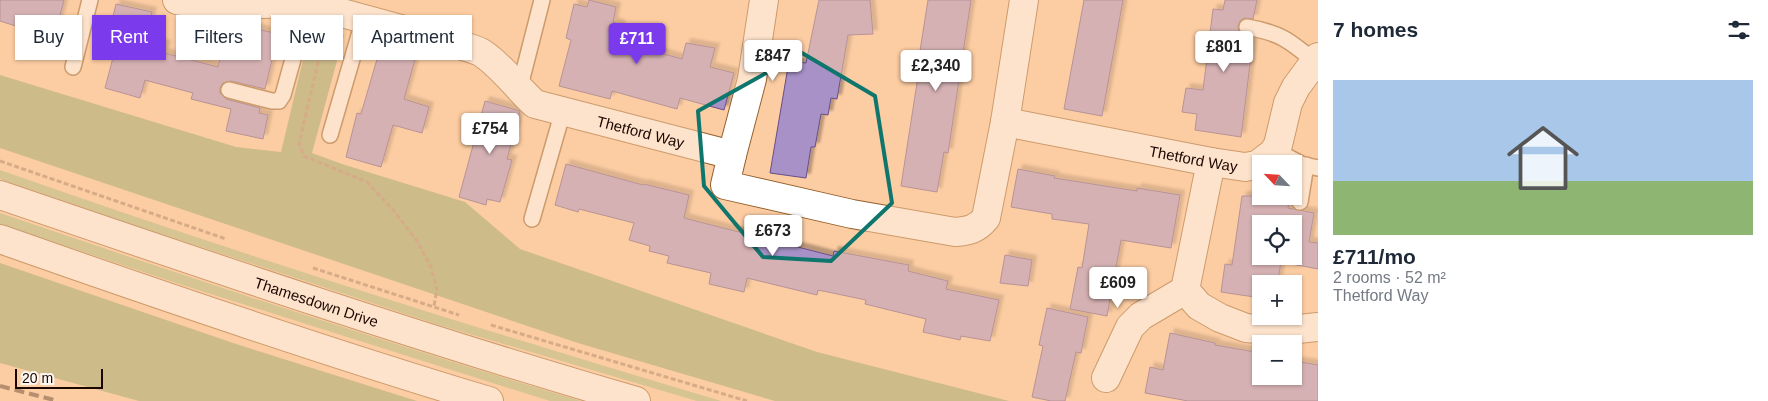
<!DOCTYPE html>
<meta charset="utf-8">
<style>
:root{--surface:#fff;--page:#f2f2f3;--text:#1f2937;--muted:#747a83;--line:#e0e1e3;--accent:#7c3aed}
body{margin:0;font-family:Helvetica,sans-serif;background:var(--page);color:var(--text);height:100vh;display:flex;flex-direction:column;font-size:19px;white-space:nowrap}
*{box-sizing:border-box;margin:0}
p{font-size:16px;color:var(--muted)}
.icon{flex:none;width:28px;height:28px;fill:none;stroke:currentColor;stroke-width:2;stroke-linecap:round;stroke-linejoin:round}
.map{position:relative;flex:1;overflow:hidden}
.drawer{display:flex;flex-direction:column;background:var(--surface);width:450px}
.drawer>*{flex:none}
.banner{position:absolute;left:15px;top:15px;width:475px;height:45px;display:flex;gap:10px}
.needle{width:32px;rotate:295deg}
.tools{position:absolute;left:1252px;top:155px;display:grid;gap:10px}
.tools a{display:grid;place-items:center;width:50px;height:50px;border-radius:0px;background:var(--surface);box-shadow:0 1px 4px #0004;font-size:25px}
.scale{position:absolute;left:15px;bottom:12px;width:88px;box-sizing:border-box;padding-left:5px;border:2px solid #1b0700;border-top:0;font-size:14px;line-height:18px;white-space:nowrap;color:#1b0700;-webkit-text-stroke:4px #fdf6f1;paint-order:stroke}
.price{position:absolute;translate:-50% -42px;padding:0 11px;border-radius:5px;background:#fff;color:#222;font-size:16px;line-height:32px;filter:drop-shadow(0 1px 2px #0008)}
.price::after{content:'';position:absolute;left:50%;top:30px;width:15px;height:11px;margin-left:-8px;background:inherit;clip-path:polygon(0 0,100% 0,50% 100%)}
.price.selected{background:var(--accent);color:#fff}
ul{padding:0;list-style:none}
li{display:grid;align-content:center;gap:10px;height:265px;padding:0 15px}
li+li{border-top:1px solid var(--line)}
li span{display:grid;place-items:center;height:155px;border-radius:0px;color:#555}
li>.icon{margin-inline-start:auto}
span .icon{width:90px;height:90px;fill:#fffc;stroke-width:1}
li b{font-size:21px}
h2{display:flex;justify-content:space-between;align-items:center;height:60px;padding:0 15px;font-size:21px}
.tag{padding:0 18px;border-radius:0px;background:var(--surface);box-shadow:0 1px 4px #0004;font-size:18px;line-height:45px}
.tag.selected{background:var(--accent);color:#fff}
main{display:flex;flex:1;min-height:0}
.map>svg:first-child{display:block}
.green{fill:#a8ba82}
.forest{fill:#95a76e}
.building{fill:#a791c7;stroke:#674d88;fill-rule:evenodd;filter:url(#shadow)}
.lines{fill:none;stroke-linecap:round;stroke-linejoin:round}
.service-casing{stroke:#94602b;stroke-width:18}
.minor-casing{stroke:#94602b;stroke-width:30}
.primary-casing{stroke:#94602b;stroke-width:30}
.path{stroke:#aa8467;stroke-width:3;stroke-dasharray:5 2.5;stroke-linecap:butt}
.service{stroke:#fff;stroke-width:15}
.minor{stroke:#fff;stroke-width:28}
.primary{stroke:#fff;stroke-width:28}
.rail{stroke:#614533;stroke-width:4;stroke-dasharray:10 5;stroke-linecap:butt}
.marked{fill:none;stroke:#0f766e;stroke-width:4;stroke-linejoin:round}
.labels{text-anchor:middle;dominant-baseline:central;stroke-width:4;stroke-linejoin:round;paint-order:stroke}
.street-label{font-size:15px;fill:#1b0700;stroke:#fdf6f1}
</style>
<main>
<div class="map">
<svg width="1318" height="401" viewBox="0 0 1318 401">
<defs>
<filter id="shadow"><feDropShadow dx="4.5" dy="-4.5" stdDeviation="1" flood-color="#0004"/></filter>
</defs>
<rect width="100%" height="100%" fill="#fccca2"/>
<g class="green">
<path d="M0,170C238,254 479,329 721,401H697L439,325L134,225L0,179Z"/>
<path d="M0,213C193,279 386,343 581,401H550L176,283L0,224Z"/>
</g>
<g class="forest">
<polygon points="311,26 344,35 312,153 342,164 465,202 520,249 817,352 1009,401 775,401 578,343 0,148 0,75 236,147 281,152"/>
<polygon points="0,263 236,344 417,401 139,401 0,363"/>
</g>
<g class="building">
<polygon points="0,0 64,0 53,42 17,32 19,27 0,21"/>
<polygon points="589,0 616,7 613,22 621,25 617,41 682,59 686,43 715,48 710,67 734,73 724,110 680,98 677,109 612,91 610,99 559,86 571,40 566,38 574,4 587,7"/>
<polygon points="819,0 870,0 873,34 848,35 837,99 831,98 828,115 821,114 815,147 811,147 806,178 770,173 789,61 806,63"/>
<polygon points="928,0 971,0 948,153 944,152 937,192 901,186 919,70 917,70"/>
<polygon points="1084,0 1123,0 1102,116 1064,109"/>
<polygon points="1225,0 1257,0 1253,19 1244,18 1240,21 1238,26 1240,34 1250,37 1249,40 1253,40 1241,137 1195,130 1197,114 1182,112 1186,88 1203,90 1213,9 1223,10"/>
<polygon points="116,4 152,12 145,40 166,45 164,53 218,67 226,34 238,37 241,25 278,34 265,89 231,81 223,83 220,88 220,93 226,99 260,108 259,113 268,115 263,139 226,131 231,109 191,99 193,93 145,80 140,98 105,88 120,31 110,29"/>
<polygon points="382,42 417,52 404,99 429,107 422,133 393,125 381,167 346,157 357,113 361,114"/>
<polygon points="485,101 520,111 507,159 512,160 500,202 487,199 486,205 459,197"/>
<polygon points="566,164 643,185 644,184 689,195 684,218 833,256 834,251 909,265 908,271 948,281 946,289 999,300 990,341 961,336 960,340 923,332 926,319 865,304 866,300 818,290 817,295 747,278 744,292 709,284 711,273 667,263 669,256 649,251 650,246 629,240 634,223 579,209 578,212 555,205"/>
<polygon points="1018,169 1055,176 1054,178 1137,191 1137,188 1180,195 1171,248 1121,240 1107,316 1070,309 1078,267 1082,268 1089,224 1052,219 1052,214 1011,207"/>
<path d="M1242,196H1290L1288,208L1314,213L1309,242L1318,243V269L1281,262L1278,280L1261,277V298L1221,292L1225,264L1232,265ZM1261,224H1294V256H1261Z"/>
<polygon points="1005,255 1032,260 1028,286 1000,283"/>
<polygon points="1047,308 1088,317 1081,353 1076,352 1065,401 1051,401 1032,397 1043,346 1039,345"/>
<polygon points="1170,333 1215,343 1215,345 1261,353 1261,376 1294,376 1294,361 1318,365 1318,401 1188,401 1145,393 1150,367 1163,370"/>
</g>
<g class="lines">
<g class="service-casing">
<g id="service">
<path d="M1247,27C1280,33 1289,40 1314,61"/>
<polyline points="73,67 90,0"/>
<polyline points="229,90 272,101 279,101 283,95 308,5"/>
<polyline points="519,90 542,0"/>
<polyline points="330,135 364,18"/>
<polyline points="1275,150 1303,165 1318,168"/>
<polyline points="1300,202 1306,165"/>
<polyline points="532,219 563,111"/>
</g>
</g>
<g class="minor-casing">
<g id="minor">
<path id="s1" d="M177,0L191,3L226,5L295,3L331,10L463,46C469,48 477,50 482,53C502,66 517,88 535,104L732,155L725,185L852,214L955,232C969,231 977,229 986,218L1005,122L1211,162L1245,167L1257,165L1273,153L1278,145L1288,103L1296,87L1318,57"/>
<polyline points="1005,122 1024,0"/>
<polyline points="732,155 752,79 764,0"/>
<polyline points="1211,162 1185,290 1199,306 1220,318 1246,328 1279,331 1318,327"/>
<polyline points="1106,378 1130,327 1141,316 1185,290"/>
</g>
</g>
<g class="primary-casing">
<g id="primary">
<path id="s2" d="M0,195C211,267 422,339 636,401"/>
<path d="M0,239C162,296 325,352 489,401"/>
</g>
</g>
<g class="path">
<polyline points="320,54 299,144 304,156 367,182 394,211 417,241 431,267 437,289 434,306"/>
<polyline points="0,161 226,239"/>
<polyline points="313,268 459,315"/>
<polyline points="491,325 747,401"/>
</g>
<use href="#service" class="service"/>
<use href="#minor" class="minor"/>
<use href="#primary" class="primary"/>
<polyline class="rail" points="0,386 58,401"/>
</g>
<path d="M0 0H1318V401H0ZM802,53L875,96L892,203L831,261L763,257L704,186L698,111Z" fill="#fccca2" fill-opacity=".55" fill-rule="evenodd"/>
<path class="marked" d="M802,53L875,96L892,203L831,261L763,257L704,186L698,111Z"/>
<g class="labels">
<g class="street-label">
<text stroke="none"><textPath href="#s1" startOffset="495">Thetford Way</textPath></text>
<text stroke="none"><textPath href="#s1" startOffset="1180">Thetford Way</textPath></text>
<text stroke="none"><textPath href="#s2" startOffset="334">Thamesdown Drive</textPath></text>
</g>
</g>
</svg>
<div class="tools">
<a><svg class="needle" viewBox="-14 -14 28 28"><path d="M0-13l5 13h-10z" fill="#e53935"/><path d="M0 13l5-13h-10z" fill="#747a83"/></svg></a>
<a><svg class="icon" aria-label="locate" viewBox="0 0 24 24"><circle cx="12" cy="12" r="6"/><path d="M12 2v4M12 18v4M2 12h4M18 12h4"/></svg></a>
<a>+</a>
<a>−</a>
</div>
<div class="scale">20 m</div>
<b class="price selected" style="left:637px;top:65px">£711</b>
<b class="price" style="left:1224px;top:73px">£801</b>
<b class="price" style="left:773px;top:82px">£847</b>
<b class="price" style="left:936px;top:92px">£2,340</b>
<b class="price" style="left:490px;top:155px">£754</b>
<b class="price" style="left:773px;top:257px">£673</b>
<b class="price" style="left:1118px;top:309px">£609</b>
<div class="banner">
<a class="tag">Buy</a>
<a class="tag selected">Rent</a>
<a class="tag">Filters</a>
<a class="tag">New</a>
<a class="tag">Apartment</a>
</div>
</div>
<section class="drawer">
<h2>7 homes<svg class="icon" aria-label="filters" viewBox="0 0 24 24"><path d="M4 7h16M4 17h16"/><circle cx="9" cy="7" r="2"/><circle cx="15" cy="17" r="2"/></svg></h2>
<ul>
<li><span style="background:linear-gradient(#a9c7e8 65%,#8fb573 0)"><svg class="icon" aria-label="home" viewBox="0 0 24 24"><path d="M3 11l9-7 9 7M6 9v11h12V9"/></svg></span><div><b>£711/mo</b><p>2 rooms · 52 m²</p><p>Thetford Way</p></div></li>
</ul>
</section>
</main>
